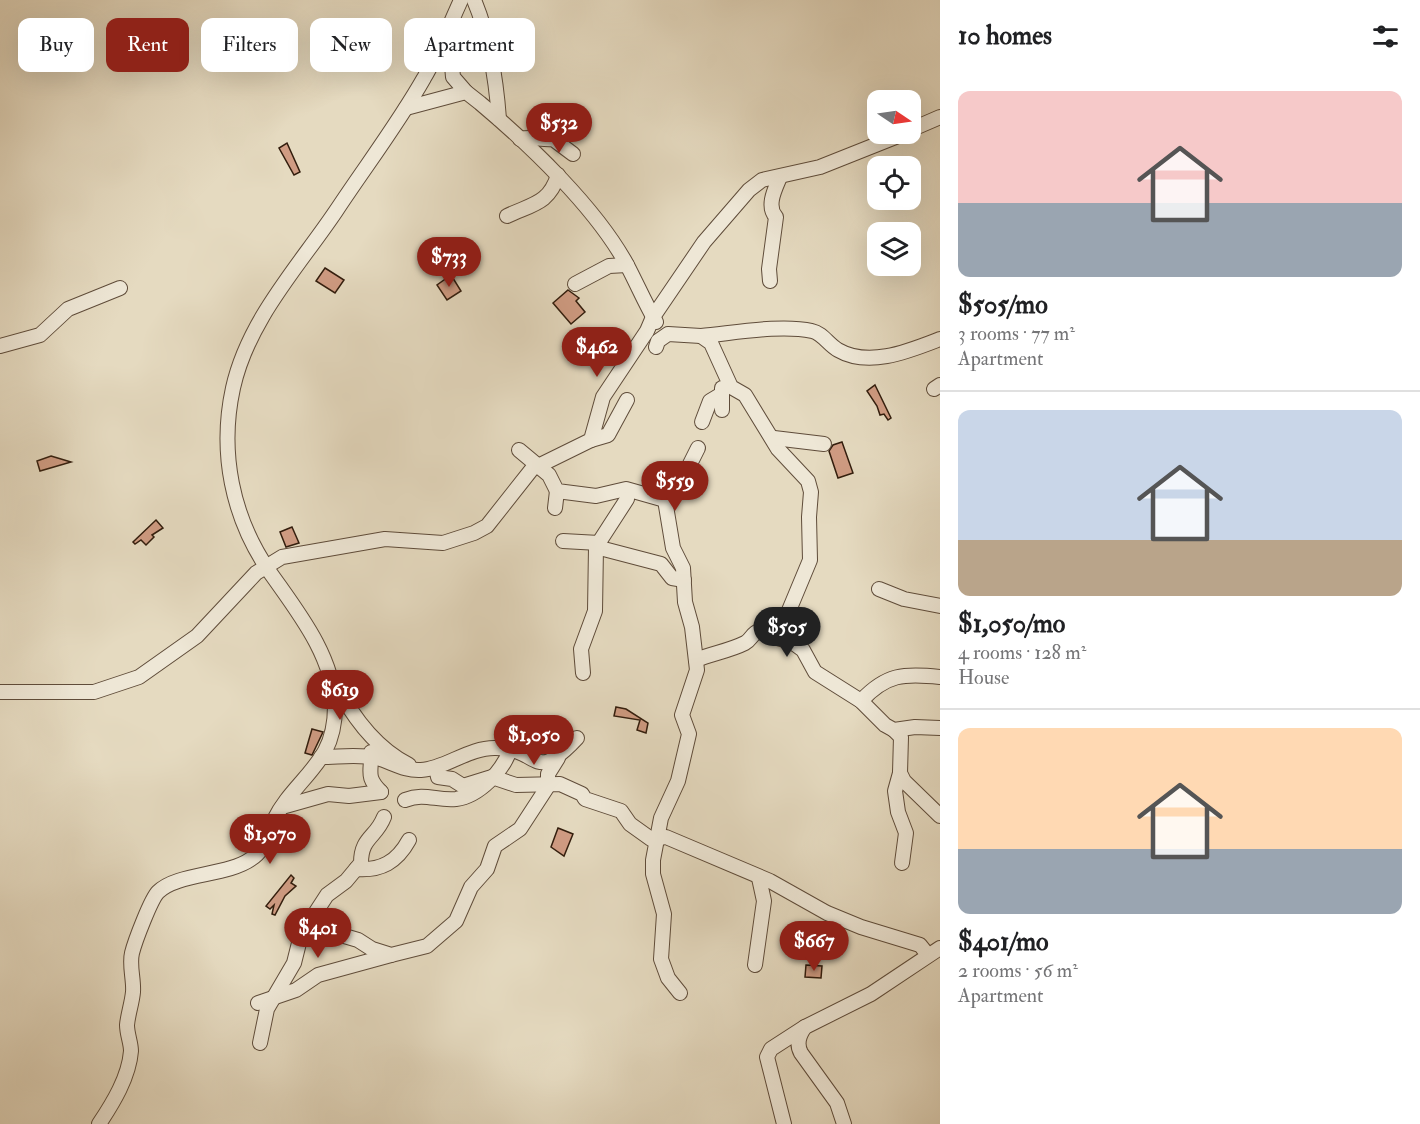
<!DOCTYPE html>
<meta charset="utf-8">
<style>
:root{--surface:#fff;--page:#f2f2f2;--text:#202124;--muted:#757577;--line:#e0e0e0;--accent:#8f2418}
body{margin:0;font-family:"IM FELL Double Pica",serif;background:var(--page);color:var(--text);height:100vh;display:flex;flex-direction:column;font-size:22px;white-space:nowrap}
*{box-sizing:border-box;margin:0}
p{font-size:20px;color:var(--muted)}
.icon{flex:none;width:33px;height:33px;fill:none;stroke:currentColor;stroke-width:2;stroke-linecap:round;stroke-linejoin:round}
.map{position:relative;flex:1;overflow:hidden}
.sheet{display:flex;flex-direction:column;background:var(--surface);width:480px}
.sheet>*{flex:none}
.banner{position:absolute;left:18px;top:18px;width:570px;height:54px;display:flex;gap:12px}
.needle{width:39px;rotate:103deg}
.controls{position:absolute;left:867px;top:90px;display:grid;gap:12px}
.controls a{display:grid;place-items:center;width:54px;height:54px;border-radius:12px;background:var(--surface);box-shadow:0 6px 24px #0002;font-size:30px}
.price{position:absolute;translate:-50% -51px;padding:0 14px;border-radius:21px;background:var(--accent);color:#fff;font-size:20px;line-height:39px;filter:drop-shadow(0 2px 3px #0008)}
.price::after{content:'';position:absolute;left:50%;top:36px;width:18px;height:14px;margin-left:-9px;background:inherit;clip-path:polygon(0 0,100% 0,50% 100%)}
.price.selected{background:#222;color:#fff}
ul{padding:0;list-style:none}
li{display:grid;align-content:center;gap:12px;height:318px;padding:0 18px}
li+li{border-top:2px solid var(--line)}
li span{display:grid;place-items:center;height:186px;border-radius:12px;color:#555}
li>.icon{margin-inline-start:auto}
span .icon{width:108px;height:108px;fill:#fffc;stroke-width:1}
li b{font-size:26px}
h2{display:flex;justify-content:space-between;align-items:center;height:72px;padding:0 18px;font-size:26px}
.chip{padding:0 21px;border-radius:12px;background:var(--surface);box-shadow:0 6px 24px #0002;font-size:21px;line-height:54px}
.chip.selected{background:var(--accent);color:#fff}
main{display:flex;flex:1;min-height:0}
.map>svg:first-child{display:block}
.building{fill:#d09c83;stroke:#321d0d;stroke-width:1.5}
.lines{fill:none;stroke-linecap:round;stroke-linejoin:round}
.street-casing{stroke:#5f4c3a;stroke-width:16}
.street{stroke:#eee7d6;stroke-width:14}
</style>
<main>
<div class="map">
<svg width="940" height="1124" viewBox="0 0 940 1124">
<rect width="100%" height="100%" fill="#e5dac0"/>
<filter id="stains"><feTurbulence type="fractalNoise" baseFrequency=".00333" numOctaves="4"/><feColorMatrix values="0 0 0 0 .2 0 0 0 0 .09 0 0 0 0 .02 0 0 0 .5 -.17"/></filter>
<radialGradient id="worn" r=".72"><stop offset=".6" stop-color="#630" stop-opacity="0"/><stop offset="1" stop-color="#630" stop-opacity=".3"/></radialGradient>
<g class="building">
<polygon points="287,143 300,172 294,175 279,148"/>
<polygon points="325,268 344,280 335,293 316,281"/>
<polygon points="451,275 461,291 447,300 437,285"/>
<polygon points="568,290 579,298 576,301 585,312 571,324 553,303"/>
<polygon points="875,385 891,418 888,420 884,414 880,415 877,406 867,391"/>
<polygon points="842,442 853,473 838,478 829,451 833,445"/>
<polygon points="51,456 71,462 40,471 37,461"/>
<polygon points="156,520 163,528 152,535 154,537 146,545 141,540 135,544 133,542"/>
<polygon points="292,527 299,543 286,547 280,532"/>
<polygon points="616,707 626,709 648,723 646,733 637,730 640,720 614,716"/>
<polygon points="312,729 323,732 312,755 305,753"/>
<polygon points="558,828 573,834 564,856 551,847"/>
<polygon points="291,875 294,878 291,883 296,886 285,896 275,915 272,914 274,905 270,909 266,906"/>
<polygon points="806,965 822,966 821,978 805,977"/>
</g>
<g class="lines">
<g class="street-casing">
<g id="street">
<path d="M474,0C490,38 496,78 499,119"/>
<polyline points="449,31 453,77 466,92"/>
<path d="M406,108L466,92L480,103C530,145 596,208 627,265C637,284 645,303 656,322"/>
<polyline points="910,130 940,117"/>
<path d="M520,139C533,136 540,140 553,139L573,154"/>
<path d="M507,216C532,204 549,204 558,175"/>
<path d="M770,281L769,269L776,217C766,206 775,189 780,177"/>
<polyline points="575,284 609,266 627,265"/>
<path d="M701,336C734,333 781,324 812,331C822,333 829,345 838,350C869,368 909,351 940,339"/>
<polyline points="0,346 40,335 68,309 120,288"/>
<path d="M656,347L658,341L668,334L701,336L711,343L731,387L745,395L778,449L808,481L811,492L809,517L810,560L785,620C777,627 768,627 759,631C752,633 751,640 745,643C729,651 713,653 696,660"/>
<polyline points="934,389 940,385"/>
<polyline points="722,410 722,388"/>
<polyline points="702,422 710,401 720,395"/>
<polyline points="774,438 824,444"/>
<polyline points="591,440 608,435 627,400"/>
<polyline points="519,450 549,475 557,491 596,496 626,489 665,500 683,478 698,448"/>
<polyline points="665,500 673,548 683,568 685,602 692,627 697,670 682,715 689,734 678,781 661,818 653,860 653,874 664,914 661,959 668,978 680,993"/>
<polyline points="555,508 557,491"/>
<polyline points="563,541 599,543"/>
<polyline points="596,547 661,564 672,578 684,580"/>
<polyline points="879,589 904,599 940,606"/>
<polyline points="766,629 770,636 792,642 803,650 815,672 861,701 885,725 894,730 915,727 940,728"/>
<polyline points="583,673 581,649 595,611 596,547 627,499"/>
<path d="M335,683C352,716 375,748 409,765"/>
<polyline points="0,692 94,692 139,677 197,636 256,573 282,557 385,539 443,543 474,533 487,526 532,469 591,440 603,397 647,331 653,317 704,242 749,190 762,180 820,167 903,134"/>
<path d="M861,701C886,674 904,673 940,677"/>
<polyline points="894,730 901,737 900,773 904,781 940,816"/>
<path d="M371,752C372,772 365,776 381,792"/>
<path d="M321,757C339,757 360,754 377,758C392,762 404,771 421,770C445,769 469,747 496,748C541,748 532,786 577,738"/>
<polyline points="436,768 438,777 452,779 463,786 492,777 516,785 560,784 582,794 585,799 621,811 630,824 651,839 666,837 770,881 827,913 861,927 920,945 928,955"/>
<polyline points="900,773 895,791 898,812 906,833 902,863"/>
<path d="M405,800C425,792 436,801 456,799C480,796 503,770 510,750"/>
<polyline points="282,807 328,794 349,796 381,792"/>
<path d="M356,869C381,871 397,862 409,840"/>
<polyline points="297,919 307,925 358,940 372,949 391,955 427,946 456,921 471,887 487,869 495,846 520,829 548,786 548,774 558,758"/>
<polyline points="755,965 764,901 759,878"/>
<polyline points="258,1003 296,990 318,975 391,955"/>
<path d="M260,1043L267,1009L294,963L301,935L327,895L346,881L361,863C361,837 376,838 384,817"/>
<path d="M99,1124C113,1103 129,1077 131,1051C131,1043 127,1034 127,1025C128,1014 132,1003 133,992C134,980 129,965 132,953C135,941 151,899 158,892C177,873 227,876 251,859C266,850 266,834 274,820C287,793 311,776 325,751C332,738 335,720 335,706C333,655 297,611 269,571C232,517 219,452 233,388C248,320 299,266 336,211C365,167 398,124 424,78C439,53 449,26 461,0"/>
<polyline points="784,1124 767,1057 771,1049 805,1027"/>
<path d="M844,1124L837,1103L801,1053C796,1044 799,1035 805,1027L871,994L940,948"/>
</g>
</g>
<use href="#street" class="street"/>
</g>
<rect width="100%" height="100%" filter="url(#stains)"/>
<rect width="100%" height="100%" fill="url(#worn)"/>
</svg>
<div class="controls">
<a><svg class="needle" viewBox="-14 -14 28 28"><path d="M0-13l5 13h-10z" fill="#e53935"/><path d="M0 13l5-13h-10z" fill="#757577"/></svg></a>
<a><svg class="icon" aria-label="locate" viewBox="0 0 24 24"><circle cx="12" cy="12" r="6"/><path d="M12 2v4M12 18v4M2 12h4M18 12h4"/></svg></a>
<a><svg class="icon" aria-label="layers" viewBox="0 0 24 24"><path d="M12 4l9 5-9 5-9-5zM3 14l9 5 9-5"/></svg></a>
</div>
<b class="price" style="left:559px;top:154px">$532</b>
<b class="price" style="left:449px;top:288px">$733</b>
<b class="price" style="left:597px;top:378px">$462</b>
<b class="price" style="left:675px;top:512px">$559</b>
<b class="price selected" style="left:787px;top:658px">$505</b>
<b class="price" style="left:340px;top:721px">$619</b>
<b class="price" style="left:534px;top:766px">$1,050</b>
<b class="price" style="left:270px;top:865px">$1,070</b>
<b class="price" style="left:318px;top:959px">$401</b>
<b class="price" style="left:814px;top:972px">$667</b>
<div class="banner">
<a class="chip">Buy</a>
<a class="chip selected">Rent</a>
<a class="chip">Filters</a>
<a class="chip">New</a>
<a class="chip">Apartment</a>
</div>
</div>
<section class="sheet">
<h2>10 homes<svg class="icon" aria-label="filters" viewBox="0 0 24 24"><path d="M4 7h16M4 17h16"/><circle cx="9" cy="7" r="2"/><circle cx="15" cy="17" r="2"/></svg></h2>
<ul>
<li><span style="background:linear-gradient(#f6c9c9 60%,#9aa5b1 0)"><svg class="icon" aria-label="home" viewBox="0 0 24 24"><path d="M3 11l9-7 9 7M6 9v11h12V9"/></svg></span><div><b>$505/mo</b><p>3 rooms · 77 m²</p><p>Apartment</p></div></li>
<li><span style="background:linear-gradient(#c9d6e8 70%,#b9a48a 0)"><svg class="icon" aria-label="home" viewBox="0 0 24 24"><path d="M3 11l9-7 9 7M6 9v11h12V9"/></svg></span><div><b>$1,050/mo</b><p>4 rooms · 128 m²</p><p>House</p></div></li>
<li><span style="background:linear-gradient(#ffd9b3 65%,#9aa5b1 0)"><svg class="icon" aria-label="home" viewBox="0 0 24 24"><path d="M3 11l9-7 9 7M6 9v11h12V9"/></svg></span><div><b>$401/mo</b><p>2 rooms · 56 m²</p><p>Apartment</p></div></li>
</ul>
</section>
</main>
